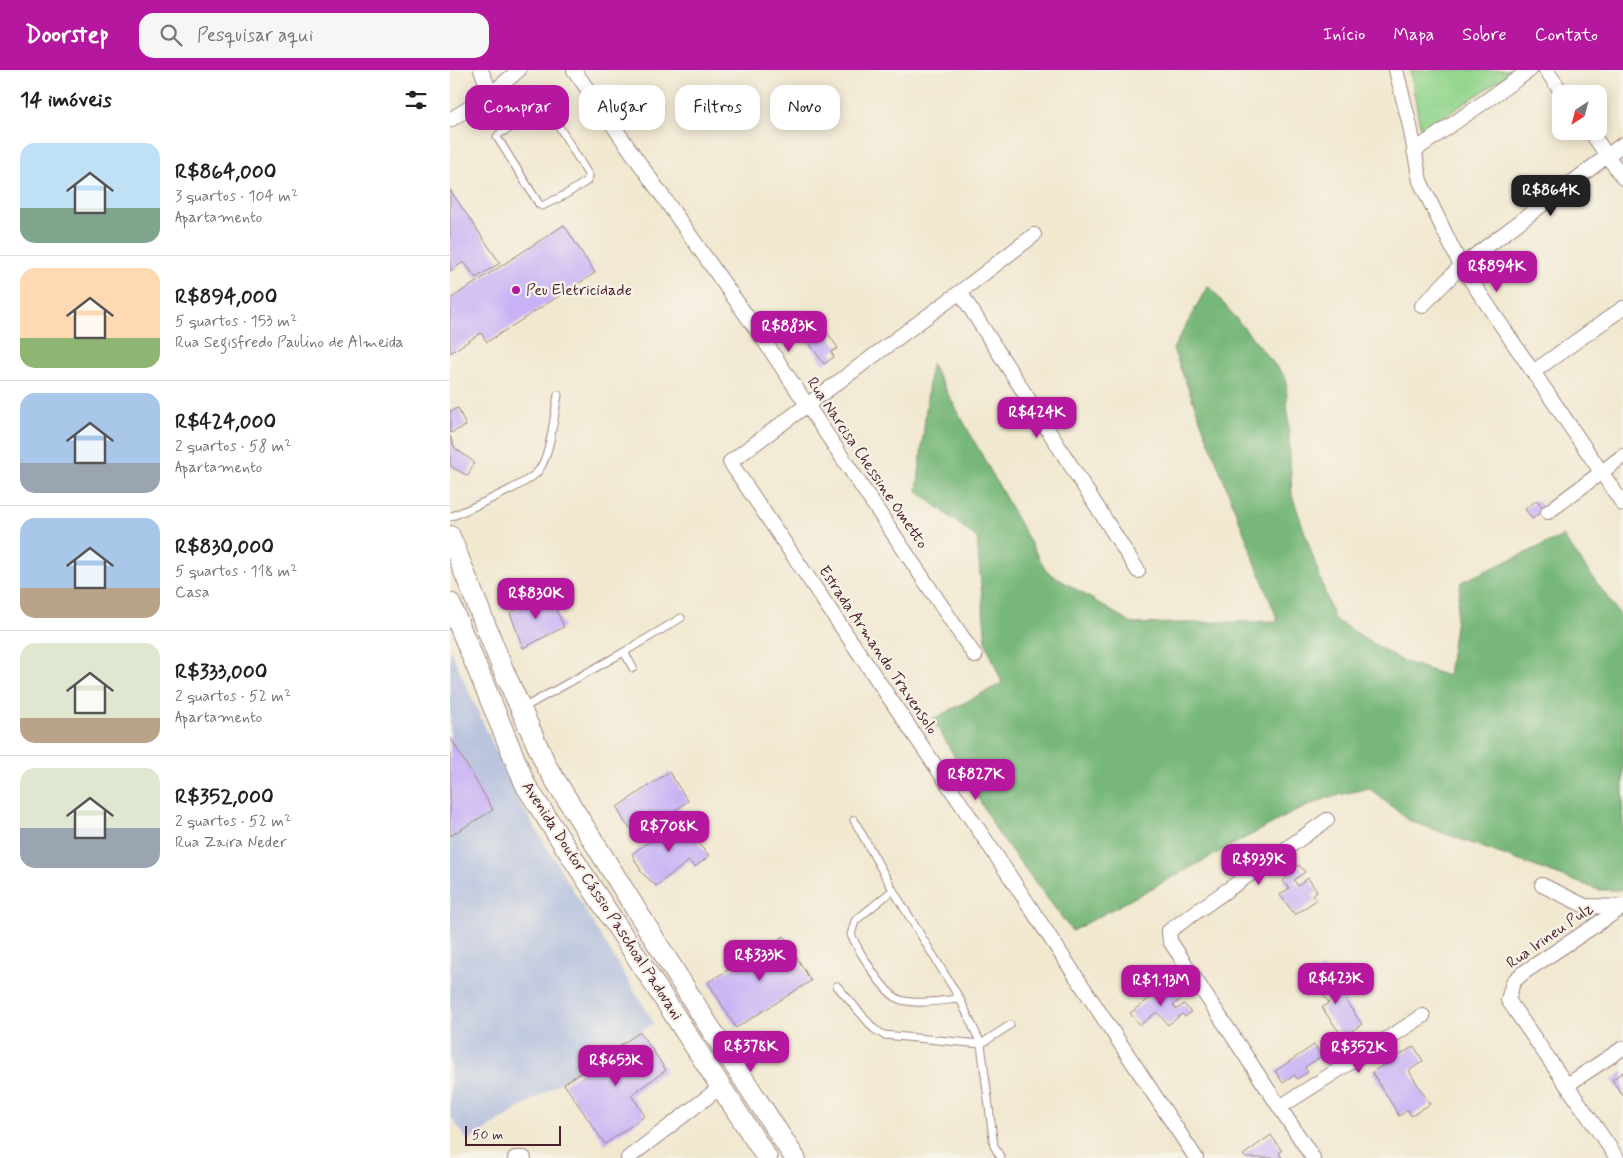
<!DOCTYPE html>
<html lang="pt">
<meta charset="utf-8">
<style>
:root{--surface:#fff;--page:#f6f6f6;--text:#222;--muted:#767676;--line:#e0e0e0;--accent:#b5179e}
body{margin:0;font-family:Mynerve,sans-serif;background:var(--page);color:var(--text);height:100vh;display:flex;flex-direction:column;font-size:19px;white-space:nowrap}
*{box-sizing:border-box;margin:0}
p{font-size:16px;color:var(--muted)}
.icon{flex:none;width:28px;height:28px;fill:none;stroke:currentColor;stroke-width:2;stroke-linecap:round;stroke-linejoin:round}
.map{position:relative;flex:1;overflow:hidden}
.panel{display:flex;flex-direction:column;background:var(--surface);width:450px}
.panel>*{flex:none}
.banner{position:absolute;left:15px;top:15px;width:475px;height:45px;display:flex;gap:10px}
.needle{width:32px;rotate:216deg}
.tools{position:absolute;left:1102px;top:15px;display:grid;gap:10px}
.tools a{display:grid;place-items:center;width:55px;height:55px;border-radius:10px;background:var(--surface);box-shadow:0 2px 12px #0003;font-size:25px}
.scale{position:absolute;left:15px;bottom:12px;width:96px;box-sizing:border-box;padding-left:5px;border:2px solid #4a1f2b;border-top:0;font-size:14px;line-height:18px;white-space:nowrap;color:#4a1f2b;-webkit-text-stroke:4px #f7f3e8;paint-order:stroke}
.price{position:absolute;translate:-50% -42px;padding:0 11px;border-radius:10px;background:var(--accent);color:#fff;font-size:16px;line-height:32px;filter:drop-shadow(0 1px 2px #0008)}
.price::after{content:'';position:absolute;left:50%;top:30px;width:15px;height:11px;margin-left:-8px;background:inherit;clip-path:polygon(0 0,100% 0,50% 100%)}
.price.current{background:#222;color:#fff}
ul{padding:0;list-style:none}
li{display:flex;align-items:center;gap:15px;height:125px;padding:0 20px}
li+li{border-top:1px solid var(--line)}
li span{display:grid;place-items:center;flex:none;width:140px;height:100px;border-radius:15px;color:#555}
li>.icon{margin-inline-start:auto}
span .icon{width:60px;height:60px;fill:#fffc;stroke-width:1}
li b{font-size:21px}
h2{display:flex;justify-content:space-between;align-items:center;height:60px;padding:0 20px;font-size:21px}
.tag{padding:0 18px;border-radius:15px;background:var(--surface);box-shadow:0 2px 12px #0003;font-size:18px;line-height:45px}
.tag.current{background:var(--accent);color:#fff}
header{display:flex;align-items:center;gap:30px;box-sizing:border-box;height:70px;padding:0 25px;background:var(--accent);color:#fff}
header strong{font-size:24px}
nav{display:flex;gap:28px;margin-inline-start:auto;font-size:18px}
.search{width:350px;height:45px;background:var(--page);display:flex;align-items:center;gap:12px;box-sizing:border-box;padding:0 18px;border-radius:15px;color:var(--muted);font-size:19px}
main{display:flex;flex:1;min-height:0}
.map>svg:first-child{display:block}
.industrial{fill:#bac4de}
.green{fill:#94d68e;stroke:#6f7a5c}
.forest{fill:#77b779;stroke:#606b52}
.building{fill:#c8b2f5}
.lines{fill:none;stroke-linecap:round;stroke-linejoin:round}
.lane-casing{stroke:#9e847e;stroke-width:9}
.street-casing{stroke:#9e847e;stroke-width:16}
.secondary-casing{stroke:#9e847e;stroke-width:22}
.lane{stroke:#fff;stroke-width:7}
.street{stroke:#fff;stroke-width:14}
.secondary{stroke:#fff;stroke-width:20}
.poi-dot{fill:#b5179e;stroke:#f7f3e8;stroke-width:2}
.labels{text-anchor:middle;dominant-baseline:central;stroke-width:4.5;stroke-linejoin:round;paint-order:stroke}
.poi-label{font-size:16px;fill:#4a1f2b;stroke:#f7f3e8;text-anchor:start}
.street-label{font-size:16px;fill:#4a1f2b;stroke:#f7f3e8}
</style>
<header>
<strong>Doorstep</strong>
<div class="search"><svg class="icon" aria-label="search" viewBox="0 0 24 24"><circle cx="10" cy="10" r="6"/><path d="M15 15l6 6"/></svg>Pesquisar aqui</div>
<nav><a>Início</a><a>Mapa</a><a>Sobre</a><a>Contato</a></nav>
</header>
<main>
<section class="panel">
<h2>14 imóveis<svg class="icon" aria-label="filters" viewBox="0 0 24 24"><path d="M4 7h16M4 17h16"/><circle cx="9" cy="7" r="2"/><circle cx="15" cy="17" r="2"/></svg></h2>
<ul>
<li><span style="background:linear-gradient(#bfe0f5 65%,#7fa58c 0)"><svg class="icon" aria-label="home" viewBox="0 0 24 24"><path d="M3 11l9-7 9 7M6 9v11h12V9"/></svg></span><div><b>R$864,000</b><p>3 quartos · 104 m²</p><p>Apartamento</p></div></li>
<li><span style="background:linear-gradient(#ffd9b3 70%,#8fb573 0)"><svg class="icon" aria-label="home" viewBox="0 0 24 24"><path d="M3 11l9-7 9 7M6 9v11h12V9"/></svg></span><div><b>R$894,000</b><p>5 quartos · 153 m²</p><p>Rua Segisfredo Paulino de Almeida</p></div></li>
<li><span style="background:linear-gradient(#a9c7e8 70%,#9aa5b1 0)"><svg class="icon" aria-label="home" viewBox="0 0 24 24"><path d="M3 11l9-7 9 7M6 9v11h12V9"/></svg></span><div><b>R$424,000</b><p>2 quartos · 58 m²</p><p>Apartamento</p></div></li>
<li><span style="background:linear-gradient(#a9c7e8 70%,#b9a48a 0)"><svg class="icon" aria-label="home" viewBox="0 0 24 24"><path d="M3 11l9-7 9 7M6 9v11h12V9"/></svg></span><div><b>R$830,000</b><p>5 quartos · 118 m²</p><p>Casa</p></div></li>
<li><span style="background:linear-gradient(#dfe7d0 75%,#b9a48a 0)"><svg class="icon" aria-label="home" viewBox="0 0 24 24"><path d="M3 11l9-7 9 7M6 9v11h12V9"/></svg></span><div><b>R$333,000</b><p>2 quartos · 52 m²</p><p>Apartamento</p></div></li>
<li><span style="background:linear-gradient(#dfe7d0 60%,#9aa5b1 0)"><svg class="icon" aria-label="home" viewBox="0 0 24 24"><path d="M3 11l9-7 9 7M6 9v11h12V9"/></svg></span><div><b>R$352,000</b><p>2 quartos · 52 m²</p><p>Rua Zaira Neder</p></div></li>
</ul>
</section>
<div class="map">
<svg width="1173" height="1088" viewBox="0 0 1173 1088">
<rect width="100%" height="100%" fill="#f7f3e8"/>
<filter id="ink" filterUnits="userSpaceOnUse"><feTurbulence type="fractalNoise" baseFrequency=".02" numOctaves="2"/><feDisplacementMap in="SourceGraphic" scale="10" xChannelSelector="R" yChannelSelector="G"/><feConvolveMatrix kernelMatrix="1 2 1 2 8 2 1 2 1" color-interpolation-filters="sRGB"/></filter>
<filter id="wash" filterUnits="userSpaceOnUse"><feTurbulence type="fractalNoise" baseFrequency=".0096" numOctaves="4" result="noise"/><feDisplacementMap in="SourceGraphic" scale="20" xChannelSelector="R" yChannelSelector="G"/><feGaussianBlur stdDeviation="1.12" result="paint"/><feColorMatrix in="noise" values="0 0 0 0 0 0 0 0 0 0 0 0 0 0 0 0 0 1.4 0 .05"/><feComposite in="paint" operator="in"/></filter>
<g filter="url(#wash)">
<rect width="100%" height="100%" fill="#f1e8d0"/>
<polygon class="industrial" points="0,580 68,730 204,953 18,1071 0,1046"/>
<polygon class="green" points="960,0 1065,0 971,62"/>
<polygon class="forest" points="758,215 836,308 842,425 884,549 950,590 998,606 1011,512 1113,466 1173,549 1173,820 1149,820 958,750 919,718 877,728 842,743 622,861 548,763 483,649 552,613 536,573 527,468 467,421 481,293 596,501 683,554 828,551 723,279"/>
<g id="blocks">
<g class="building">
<polygon points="0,120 50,193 26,208 14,192 0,201"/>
<polygon points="114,155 145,203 37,272 31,263 0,283 0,229"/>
<polygon points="364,244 388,278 381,282 384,287 374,294 347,256"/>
<polygon points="8,338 16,356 0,363 0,341"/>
<polygon points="0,366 5,378 24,392 18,406 0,396"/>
<polygon points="1087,430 1094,440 1082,449 1075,439"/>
<polygon points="98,522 114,557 73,578 60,543"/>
<polygon points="0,667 43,740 0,766"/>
<polygon points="219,702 238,731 190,767 175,753 167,737"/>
<polygon points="233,746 242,766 259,786 245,797 239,791 206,816 192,803 182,784"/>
<polygon points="849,795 855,802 844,810 848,816 858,808 867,821 862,825 866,830 845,845 830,825 839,818 833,811"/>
<polygon points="334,866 361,911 286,958 258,912"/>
<polygon points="872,898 912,954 893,967 872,938 879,933 860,906"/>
<polygon points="719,914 731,929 723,935 727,939 734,934 741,942 735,947 732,944 718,955 707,942 690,955 680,943"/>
<polygon points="190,962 216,1000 181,1025 195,1046 155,1074 114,1014"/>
<polygon points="864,975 872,986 855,997 858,1002 847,1009 845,1005 833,1013 825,1001"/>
<polygon points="964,976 973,991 959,1001 980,1034 961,1046 958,1040 949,1046 922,1002"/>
<polygon points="1173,1002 1173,1026 1162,1010"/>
<polygon points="821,1065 832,1081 829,1083 832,1088 796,1088 793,1085"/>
</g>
</g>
</g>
<g filter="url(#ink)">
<use href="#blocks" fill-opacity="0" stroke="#9e847e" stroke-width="1"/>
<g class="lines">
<g class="lane-casing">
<g id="lane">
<polyline points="41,24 64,56"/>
<polygon points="91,42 102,45 139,106 137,111 113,126 92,136 89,134 47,67 49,64"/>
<path d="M0,447C18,439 80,414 89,400C101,383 104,345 108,325"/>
<polyline points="174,582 183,598"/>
<polyline points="73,638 174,582 231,548"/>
<polyline points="404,750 443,820 510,929"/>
<path d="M443,820L405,851L401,865C409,881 434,925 451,930C469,935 492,930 510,929L531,974L544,1076L551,1088"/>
<polyline points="387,916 424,959 434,965 531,974 560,955"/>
</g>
</g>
<g class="street-casing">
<g id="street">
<polyline points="31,0 41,24"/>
<polyline points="124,0 315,272 525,586"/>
<polyline points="946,0 960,56 970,111 1011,196 1173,434"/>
<polyline points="1096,0 1113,24"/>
<polyline points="0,50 41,24 69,0"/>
<polyline points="1140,61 1173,108"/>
<polyline points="964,81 1080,0"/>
<polyline points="584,165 510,222 280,392 549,790 746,1088"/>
<polyline points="510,222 688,501"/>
<polyline points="972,236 1011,196 1173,74"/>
<polyline points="1083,302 1173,238"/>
<polyline points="1098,442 1173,386"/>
<polyline points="1092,815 1135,836 1173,837"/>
<polyline points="1117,1015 1173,978"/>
<polyline points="830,1037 973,946"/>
<polyline points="65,1088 74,1088"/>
<polyline points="178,1088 272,1016"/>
<polyline points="863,1088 720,871 719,861 877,750"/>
<polyline points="1167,1088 1058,930 1063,912 1073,903 1173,837"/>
</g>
</g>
<g class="secondary-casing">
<g id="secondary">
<polyline points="0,466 52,597 97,697 255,950 345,1088"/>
<polyline points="0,533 76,716 317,1088"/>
</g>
</g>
<use href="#lane" class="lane"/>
<use href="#street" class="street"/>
<use href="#secondary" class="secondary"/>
</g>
</g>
<circle class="poi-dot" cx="66" cy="220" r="5"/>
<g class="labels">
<g class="poi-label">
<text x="76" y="220">Peu Eletricidade</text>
</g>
<g class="street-label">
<text transform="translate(417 393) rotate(56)">Rua Narcisa Chessine Ometto</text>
<text transform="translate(428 580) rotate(56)">Estrada Armando Travensolo</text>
<text transform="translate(152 831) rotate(57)">Avenida Doutor Cássio Paschoal Padovani</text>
<text transform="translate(1100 866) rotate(-35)">Rua Irineu Pulz</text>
</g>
</g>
</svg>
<div class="tools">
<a><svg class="needle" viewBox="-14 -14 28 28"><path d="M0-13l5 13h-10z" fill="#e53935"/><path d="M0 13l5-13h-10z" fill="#767676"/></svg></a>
</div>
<div class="scale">50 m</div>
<b class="price current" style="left:1101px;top:147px">R$864K</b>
<b class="price" style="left:1047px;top:223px">R$894K</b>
<b class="price" style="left:339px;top:283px">R$883K</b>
<b class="price" style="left:587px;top:369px">R$424K</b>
<b class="price" style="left:86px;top:550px">R$830K</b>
<b class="price" style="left:526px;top:731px">R$827K</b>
<b class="price" style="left:219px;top:783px">R$708K</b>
<b class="price" style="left:809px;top:816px">R$939K</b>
<b class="price" style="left:310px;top:912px">R$333K</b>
<b class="price" style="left:886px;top:935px">R$423K</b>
<b class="price" style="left:711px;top:937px">R$1.13M</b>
<b class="price" style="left:301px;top:1003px">R$378K</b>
<b class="price" style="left:909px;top:1004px">R$352K</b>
<b class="price" style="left:166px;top:1017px">R$653K</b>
<div class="banner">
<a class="tag current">Comprar</a>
<a class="tag">Alugar</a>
<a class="tag">Filtros</a>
<a class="tag">Novo</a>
</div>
</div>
</main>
